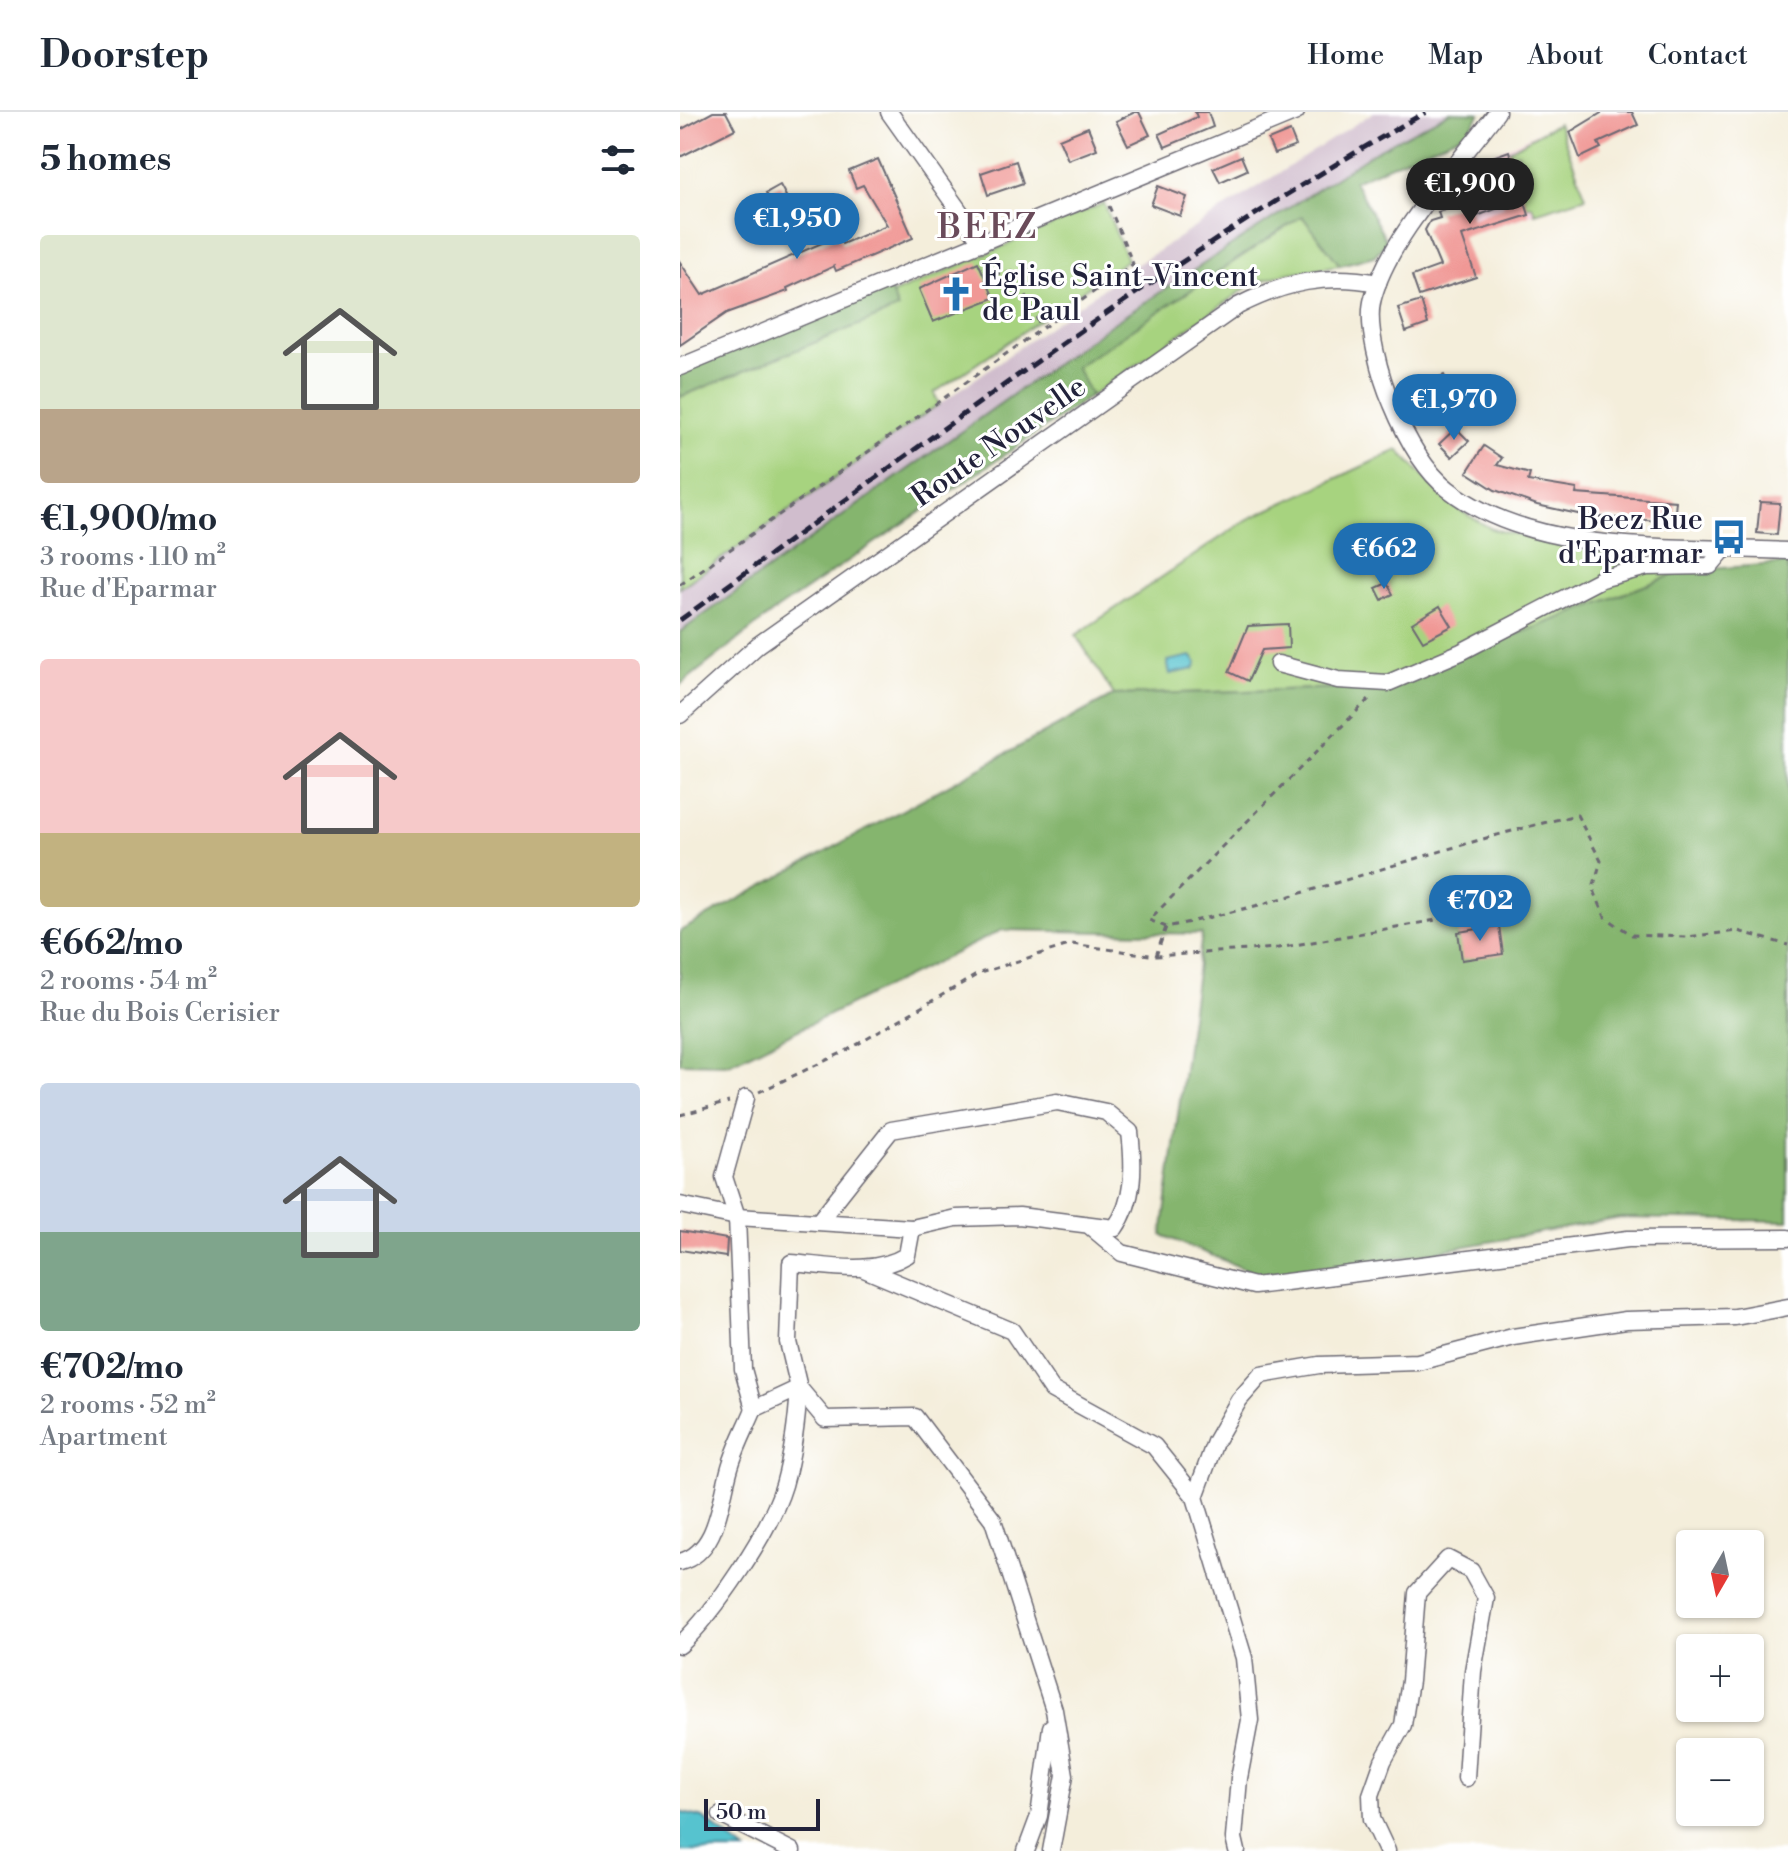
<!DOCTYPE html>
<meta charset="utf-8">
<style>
:root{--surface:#fff;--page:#f2f2f3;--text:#1f2937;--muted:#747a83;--line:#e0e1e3;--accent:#1f6fb2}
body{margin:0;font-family:"Libre Bodoni",serif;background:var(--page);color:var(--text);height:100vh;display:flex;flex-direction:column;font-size:30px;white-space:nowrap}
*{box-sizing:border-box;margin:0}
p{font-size:26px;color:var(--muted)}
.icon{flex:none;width:44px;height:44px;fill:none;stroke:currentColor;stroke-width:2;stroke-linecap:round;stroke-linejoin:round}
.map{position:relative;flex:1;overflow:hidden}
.details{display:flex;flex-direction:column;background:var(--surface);width:680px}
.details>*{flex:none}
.needle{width:52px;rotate:189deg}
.fabs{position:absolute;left:996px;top:1418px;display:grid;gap:16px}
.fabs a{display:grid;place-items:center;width:88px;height:88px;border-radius:8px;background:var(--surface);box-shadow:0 2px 6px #0004;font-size:40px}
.scale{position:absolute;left:24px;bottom:20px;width:116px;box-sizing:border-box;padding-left:8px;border:4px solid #22223b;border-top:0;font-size:22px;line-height:28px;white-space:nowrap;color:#22223b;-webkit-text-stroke:6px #fff;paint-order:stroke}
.price{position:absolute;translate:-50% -68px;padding:0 18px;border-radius:28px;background:var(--accent);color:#fff;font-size:26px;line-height:52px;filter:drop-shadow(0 2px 4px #0008)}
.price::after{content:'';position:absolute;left:50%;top:48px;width:24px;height:18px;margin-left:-12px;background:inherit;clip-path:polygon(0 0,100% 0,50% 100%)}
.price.selected{background:#222;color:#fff}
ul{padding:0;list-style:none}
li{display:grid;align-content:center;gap:16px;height:424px;padding:0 40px}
li span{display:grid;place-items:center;height:248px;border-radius:8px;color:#555}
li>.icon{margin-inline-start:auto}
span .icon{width:144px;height:144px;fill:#fffc;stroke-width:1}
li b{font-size:34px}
h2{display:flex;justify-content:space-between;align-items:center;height:96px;padding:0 40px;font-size:34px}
header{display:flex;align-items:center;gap:48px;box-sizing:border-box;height:112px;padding:0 40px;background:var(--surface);border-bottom:2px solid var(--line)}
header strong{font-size:38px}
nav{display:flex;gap:44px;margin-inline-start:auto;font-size:28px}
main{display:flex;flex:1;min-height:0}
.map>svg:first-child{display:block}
.built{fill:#f4cfdd}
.industrial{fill:#d0bdcd}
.green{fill:#a7d37f;stroke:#647a5d;stroke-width:2}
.forest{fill:#85b56e;stroke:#546c54;stroke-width:2}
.water{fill:#56c3cf;stroke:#3c7285;stroke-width:2}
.building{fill:#f09895}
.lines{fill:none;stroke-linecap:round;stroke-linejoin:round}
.minor-casing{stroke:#6c6973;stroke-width:19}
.path{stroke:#6c6973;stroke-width:3;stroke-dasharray:6 6;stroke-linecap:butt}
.minor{stroke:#fff;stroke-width:16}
.rail{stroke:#22223b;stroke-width:5;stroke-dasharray:12 6;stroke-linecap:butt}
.labels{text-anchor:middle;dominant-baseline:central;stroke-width:6;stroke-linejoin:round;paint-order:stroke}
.poi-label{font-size:30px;fill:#22223b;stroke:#fff;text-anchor:start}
.street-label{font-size:30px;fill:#22223b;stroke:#fff}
.quarter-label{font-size:34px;letter-spacing:2px;fill:#6a4b5a;stroke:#fff}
</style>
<header>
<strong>Doorstep</strong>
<nav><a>Home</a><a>Map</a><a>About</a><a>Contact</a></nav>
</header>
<main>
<section class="details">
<h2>5 homes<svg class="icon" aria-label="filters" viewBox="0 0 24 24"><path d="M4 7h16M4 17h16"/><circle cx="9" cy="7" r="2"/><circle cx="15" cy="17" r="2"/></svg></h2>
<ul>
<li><span style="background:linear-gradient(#dfe7d0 70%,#b9a48a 0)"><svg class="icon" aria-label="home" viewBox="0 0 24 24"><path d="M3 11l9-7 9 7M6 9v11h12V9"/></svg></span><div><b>€1,900/mo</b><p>3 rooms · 110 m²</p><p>Rue d'Eparmar</p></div></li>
<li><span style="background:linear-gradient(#f6c9c9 70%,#c2b280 0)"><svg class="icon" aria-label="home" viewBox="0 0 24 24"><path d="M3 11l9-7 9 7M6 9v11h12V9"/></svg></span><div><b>€662/mo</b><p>2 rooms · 54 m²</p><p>Rue du Bois Cerisier</p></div></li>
<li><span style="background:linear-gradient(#c9d6e8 60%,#7fa58c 0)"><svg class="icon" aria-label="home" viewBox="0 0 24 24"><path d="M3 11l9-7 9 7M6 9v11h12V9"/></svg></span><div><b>€702/mo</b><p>2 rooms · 52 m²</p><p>Apartment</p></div></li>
</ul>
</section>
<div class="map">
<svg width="1108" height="1739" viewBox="0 0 1108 1739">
<rect width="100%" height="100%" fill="#fff"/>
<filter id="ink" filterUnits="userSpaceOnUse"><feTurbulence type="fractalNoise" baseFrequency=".0125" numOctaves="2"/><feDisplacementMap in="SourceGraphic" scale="16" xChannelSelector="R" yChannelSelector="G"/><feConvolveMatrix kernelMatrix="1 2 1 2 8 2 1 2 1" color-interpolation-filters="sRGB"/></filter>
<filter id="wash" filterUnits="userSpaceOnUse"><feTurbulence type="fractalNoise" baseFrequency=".006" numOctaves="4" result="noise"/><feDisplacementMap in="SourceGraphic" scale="32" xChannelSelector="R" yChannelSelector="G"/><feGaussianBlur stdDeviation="1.8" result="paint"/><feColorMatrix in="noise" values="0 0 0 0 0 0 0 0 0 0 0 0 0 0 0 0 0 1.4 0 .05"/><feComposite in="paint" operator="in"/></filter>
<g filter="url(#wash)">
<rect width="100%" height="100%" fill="#f4eedb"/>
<polygon class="built" points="878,11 906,85 797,120 787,87 776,71 793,51"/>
<polygon class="industrial" points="694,0 770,0 694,40 429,214 0,520 0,476 453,155"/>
<g class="green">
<polygon points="878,11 906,85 855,101 852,93 846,95 834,54 841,51 838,41 830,43 829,38"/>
<polygon points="424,91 447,148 254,281 259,292 0,476 0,285 217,197 212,182"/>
<polygon points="622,104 660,153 603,162 572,172 411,284 395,255"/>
<polygon points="718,338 771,393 812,417 1003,459 700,575 434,583 396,523 568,407"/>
</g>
<g class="forest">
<polygon points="770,0 800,1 788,20 674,69 707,130 694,144 660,153 622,104 396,255 411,284 96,498 0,573 0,520 429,214 694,40"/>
<polygon points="207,170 218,197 0,285 0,255"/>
<polygon points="1108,451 1108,1109 941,1106 594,1169 482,1123 522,822 322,818 49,952 0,951 0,819 434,583 700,575 1003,459"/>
</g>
<g class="water">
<polygon points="511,544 517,551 514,557 490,562 487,549"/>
<polygon points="0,1700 23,1706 66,1739 0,1739"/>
</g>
<g id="blocks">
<g class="building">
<polygon points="33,0 46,0 55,17 0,45 0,18"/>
<polygon points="455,0 459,0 470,23 448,33 436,9"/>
<polygon points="515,0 528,0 533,15 485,35 479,22 517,5"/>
<polygon points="923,0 952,0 958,13 918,31 921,36 900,46 890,20"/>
<polygon points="408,15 417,37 388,48 379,27"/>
<polygon points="610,19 616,34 594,42 588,28"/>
<polygon points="829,39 849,103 782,124 796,165 739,184 732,164 760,154 745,118 750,109 760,106 758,100 788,91 792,106 824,94 815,67 799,72 793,52"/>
<polygon points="561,44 567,58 540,70 533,56"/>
<polygon points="198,47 233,126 156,159 154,154 107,176 108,179 47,201 0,233 0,150 22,183 158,124 162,132 207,113 183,73 176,76 169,59"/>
<polygon points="336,49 343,71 308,83 301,61"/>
<polygon points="100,73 106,84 92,92 86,81"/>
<polygon points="478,74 507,85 500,104 471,93"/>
<polygon points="298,150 314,186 253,210 239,177"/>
<polygon points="741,189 748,212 726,220 718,196"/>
<polygon points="764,263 774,285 748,297 738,274"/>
<polygon points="776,316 789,329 772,345 759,332"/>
<polygon points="804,334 822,346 817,353 850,362 848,369 897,377 896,382 996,389 994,410 907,404 857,393 815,378 787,360"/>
<polygon points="1080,390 1100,391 1097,423 1077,421"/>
<polygon points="707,471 713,482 702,488 696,476"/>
<polygon points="760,494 772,514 743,529 732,511"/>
<polygon points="608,512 609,536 582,538 568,569 549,560 568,514"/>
<polygon points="819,814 823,842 782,848 778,820"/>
<polygon points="0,1119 47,1127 46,1145 0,1138"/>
</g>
</g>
</g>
<g filter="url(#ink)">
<use href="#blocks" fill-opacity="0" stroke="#6c6973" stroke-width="2"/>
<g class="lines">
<g class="minor-casing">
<g id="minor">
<polyline points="209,0 302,131"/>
<path d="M817,0C779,52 709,124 693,186C685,212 701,267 712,292C724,321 742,357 768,377C856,446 1002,433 1108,439"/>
<polyline points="0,255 616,0"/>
<polyline points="598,552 658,568 708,571 781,540 921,467 967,455 1030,454 1046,435"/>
<path d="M0,603L78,533L558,194C605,170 647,161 698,171"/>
<polyline points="66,986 44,1065 57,1105 63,1257 74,1297"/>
<path d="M0,1093L57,1105L232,1116L276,1106L339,1104L435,1116C455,1088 454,1054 450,1020L426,1000L377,990L211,1018L140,1108"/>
<polyline points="411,1115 442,1141 574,1174 948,1127 1108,1126"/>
<path d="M232,1116L227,1143C193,1164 150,1154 111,1151L108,1230L119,1276L145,1307L235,1305L313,1408L374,1598L385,1663L371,1739"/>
<polyline points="184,1157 332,1219 372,1278 474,1334 515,1385"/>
<path d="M0,1450C41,1439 40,1382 52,1349C58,1331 67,1314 74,1297L119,1276C117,1309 113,1341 104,1373C90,1420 35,1500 0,1533"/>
<polyline points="41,1703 112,1739"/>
<polyline points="346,1739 359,1704 371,1615"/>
<polyline points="557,1739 554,1726 559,1666 570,1608 564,1546 515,1385 535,1330 559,1288 581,1263 639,1253 738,1250 833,1225 946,1208 1055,1205 1108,1195"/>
<polyline points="707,1739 692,1707 691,1683 703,1649 723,1613 730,1569 737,1481 768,1447 791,1459 806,1486 793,1559 786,1666"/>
</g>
</g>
<g class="path">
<polyline points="314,162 335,159 361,216"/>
<polyline points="307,170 315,166 308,146"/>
<polyline points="0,473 453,152 429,94"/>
<polyline points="486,815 469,808 690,586"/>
<path d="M476,844L486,815C625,787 758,734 897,703L921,749L913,776L925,805L952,823L1006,825L1058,819L1108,833"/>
<polyline points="79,980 166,939 300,861 392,832 476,844 598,836 796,801"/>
<polyline points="0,1003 49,990"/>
</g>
<use href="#minor" class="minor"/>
<path class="rail" d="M0,508C244,333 483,147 746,0"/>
</g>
</g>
<defs>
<g id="church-bare" transform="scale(2.76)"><path d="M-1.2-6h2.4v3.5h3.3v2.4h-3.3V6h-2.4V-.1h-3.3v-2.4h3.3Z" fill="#1f6fb2" stroke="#fff" stroke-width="2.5" paint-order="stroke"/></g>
<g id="bus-bare" transform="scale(2.76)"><path d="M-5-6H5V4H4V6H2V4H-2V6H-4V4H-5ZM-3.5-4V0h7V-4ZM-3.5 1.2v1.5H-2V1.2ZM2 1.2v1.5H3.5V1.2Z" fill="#1f6fb2" stroke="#fff" stroke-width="2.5" paint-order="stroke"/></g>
</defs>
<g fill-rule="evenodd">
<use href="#church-bare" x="276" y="182"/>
<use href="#bus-bare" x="1049" y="425"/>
</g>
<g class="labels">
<g class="poi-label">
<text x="302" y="165">Église Saint-Vincent<tspan x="302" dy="34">de Paul</tspan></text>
<text x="1023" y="408" text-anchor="end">Beez Rue<tspan x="1023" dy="34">d'Eparmar</tspan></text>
</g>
<g class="street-label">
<text transform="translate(319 330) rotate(-35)">Route Nouvelle</text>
</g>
<g class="quarter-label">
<text x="308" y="116">BEEZ</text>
</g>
</g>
</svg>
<div class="fabs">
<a><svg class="needle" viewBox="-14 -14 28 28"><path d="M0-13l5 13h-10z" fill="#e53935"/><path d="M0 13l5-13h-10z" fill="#747a83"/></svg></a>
<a>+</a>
<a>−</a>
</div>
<div class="scale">50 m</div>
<b class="price selected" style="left:790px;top:114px">€1,900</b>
<b class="price" style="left:117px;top:149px">€1,950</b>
<b class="price" style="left:774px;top:330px">€1,970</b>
<b class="price" style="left:704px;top:479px">€662</b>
<b class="price" style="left:800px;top:831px">€702</b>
</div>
</main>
